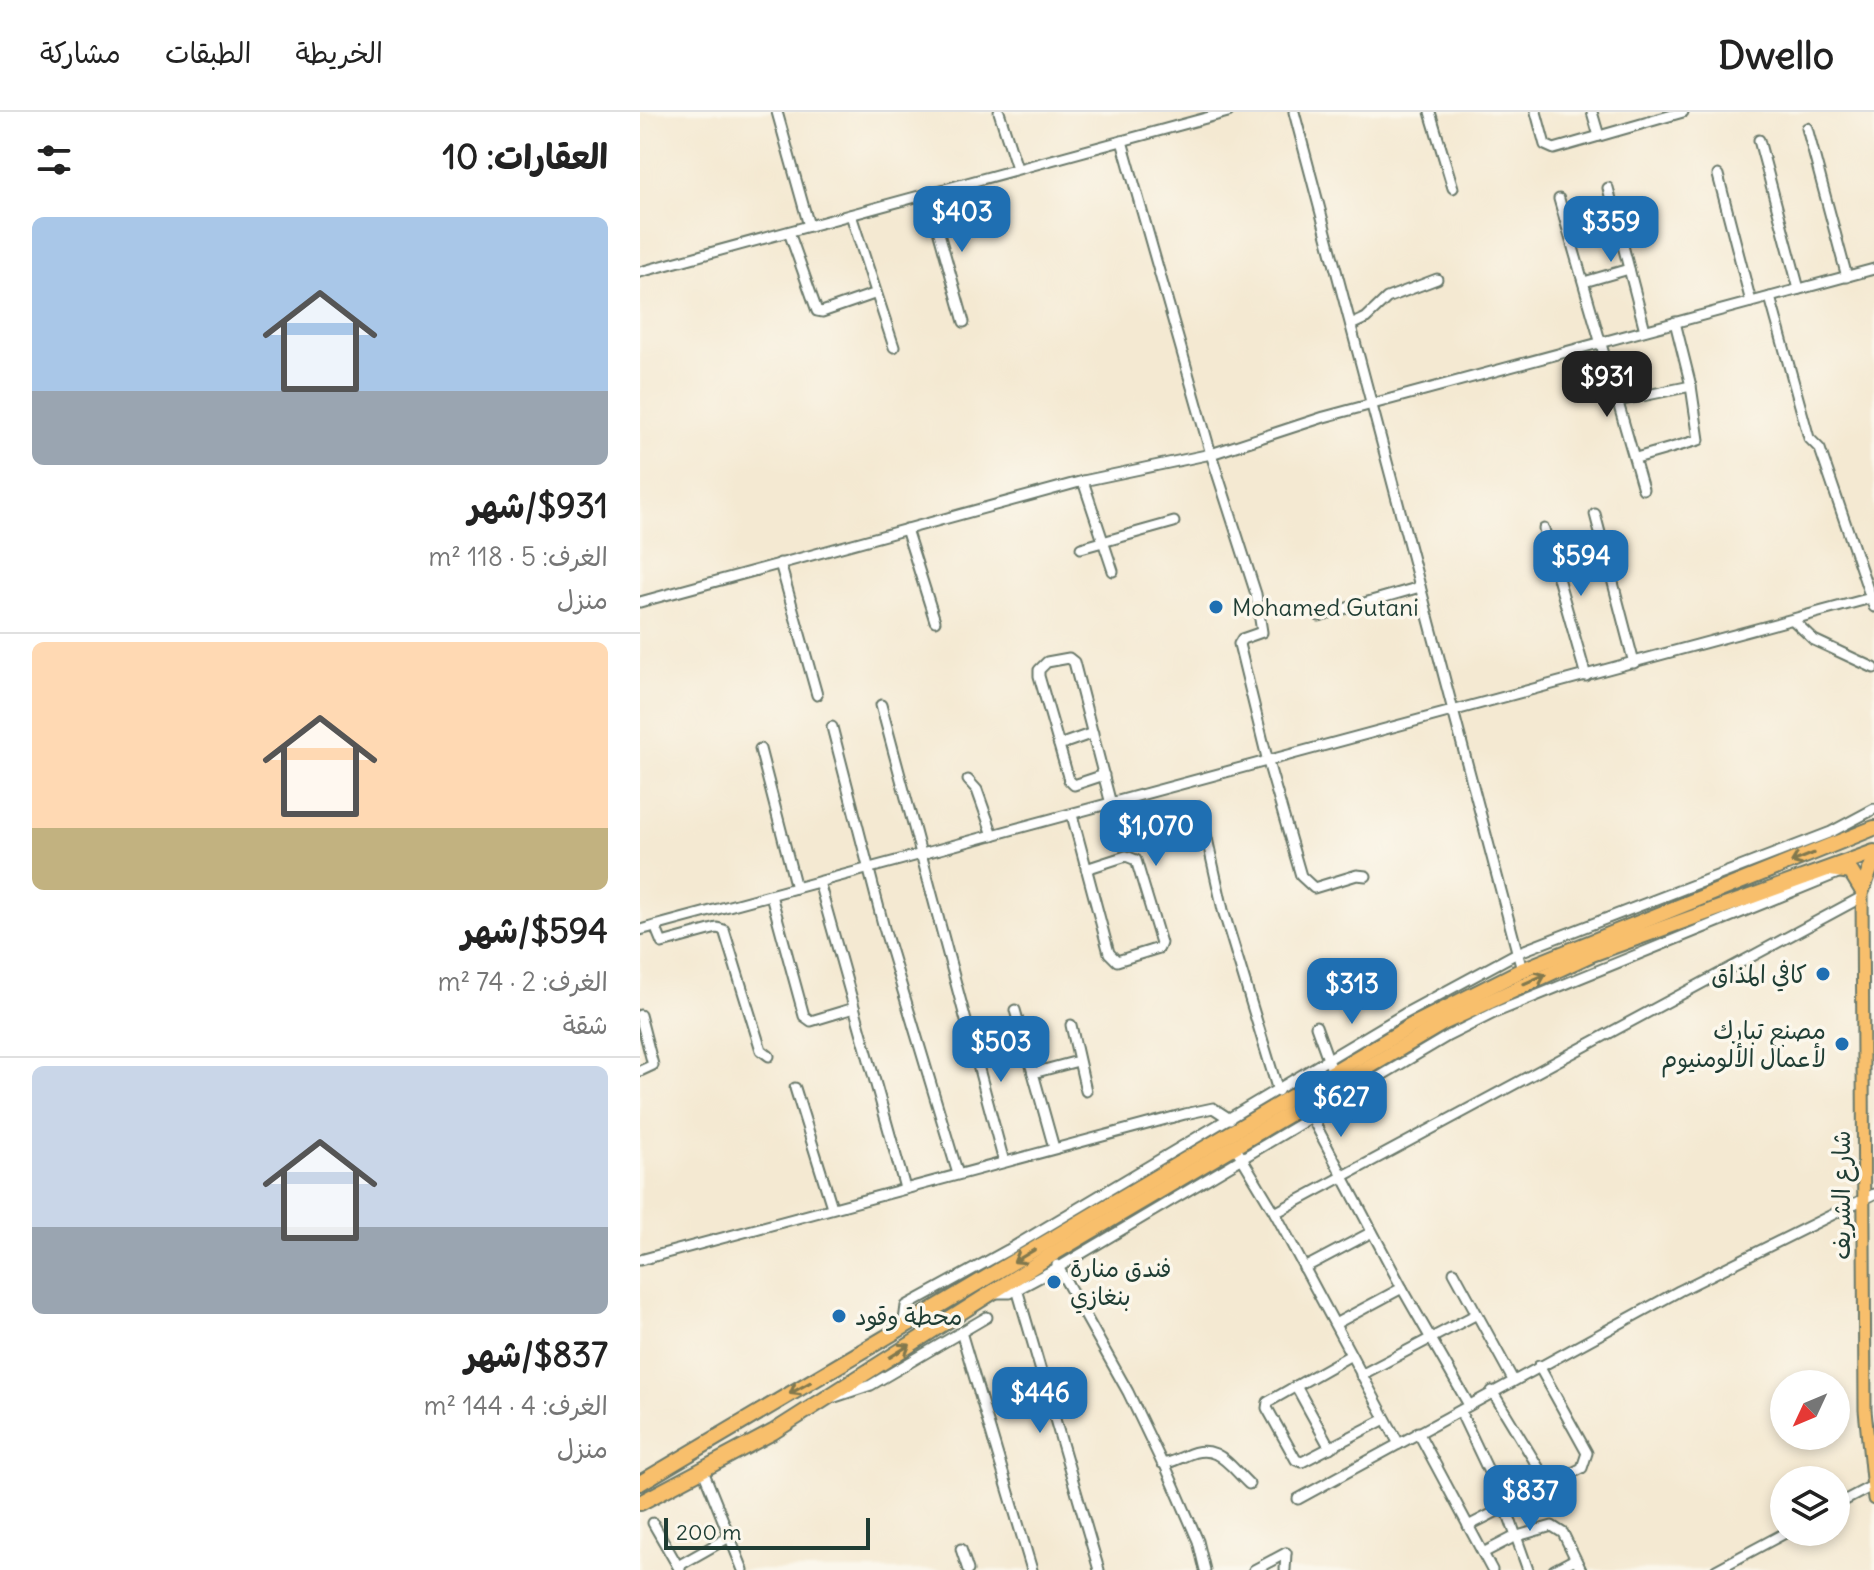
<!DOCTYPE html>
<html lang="ar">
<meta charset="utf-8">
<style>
:root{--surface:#fff;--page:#f6f6f6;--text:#222;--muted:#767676;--line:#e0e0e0;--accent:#1f6fb2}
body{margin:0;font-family:Delius,"Playpen Sans Arabic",sans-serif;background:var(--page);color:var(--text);direction:rtl;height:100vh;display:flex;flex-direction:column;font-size:30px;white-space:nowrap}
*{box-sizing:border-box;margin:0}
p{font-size:26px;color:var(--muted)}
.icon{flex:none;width:44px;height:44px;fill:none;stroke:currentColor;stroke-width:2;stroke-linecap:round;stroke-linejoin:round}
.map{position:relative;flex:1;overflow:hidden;direction:ltr}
.drawer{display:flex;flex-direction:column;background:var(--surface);width:640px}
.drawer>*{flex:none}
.needle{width:52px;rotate:226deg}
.tools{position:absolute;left:1130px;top:1258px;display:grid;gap:16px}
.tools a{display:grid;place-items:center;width:80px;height:80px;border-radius:50%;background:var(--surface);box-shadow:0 4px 12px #0003;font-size:40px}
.scale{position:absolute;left:24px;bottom:20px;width:206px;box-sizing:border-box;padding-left:8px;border:4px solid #1f3d34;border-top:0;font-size:22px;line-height:28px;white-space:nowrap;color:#1f3d34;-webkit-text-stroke:6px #fbf7ec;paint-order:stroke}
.price{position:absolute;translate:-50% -68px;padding:0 18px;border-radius:16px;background:var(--accent);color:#fff;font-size:26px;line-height:52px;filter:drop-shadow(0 2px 4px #0008)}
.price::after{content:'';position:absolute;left:50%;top:48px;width:24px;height:18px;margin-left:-12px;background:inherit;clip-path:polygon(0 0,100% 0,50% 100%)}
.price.selected{background:#222;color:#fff}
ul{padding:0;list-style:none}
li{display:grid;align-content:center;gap:16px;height:424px;padding:0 32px}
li+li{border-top:2px solid var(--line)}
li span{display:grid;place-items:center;height:248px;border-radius:12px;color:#555}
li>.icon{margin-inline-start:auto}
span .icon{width:144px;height:144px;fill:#fffc;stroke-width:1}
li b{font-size:34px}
h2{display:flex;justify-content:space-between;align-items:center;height:96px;padding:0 32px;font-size:34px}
header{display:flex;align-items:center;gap:48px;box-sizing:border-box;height:112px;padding:0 40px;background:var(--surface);border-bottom:2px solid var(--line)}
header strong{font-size:38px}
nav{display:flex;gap:44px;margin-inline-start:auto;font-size:28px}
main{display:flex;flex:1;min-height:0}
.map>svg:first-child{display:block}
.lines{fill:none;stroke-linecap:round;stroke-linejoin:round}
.minor-casing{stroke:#6a796b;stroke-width:13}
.major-casing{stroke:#6a796b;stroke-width:15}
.highway-casing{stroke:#6a796b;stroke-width:18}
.minor{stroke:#fff;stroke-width:9}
.major{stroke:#f8bf6c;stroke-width:11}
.highway{stroke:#f8bf6c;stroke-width:14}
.oneway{stroke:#81784d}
.poi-dot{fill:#1f6fb2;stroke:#fbf7ec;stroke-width:3}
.labels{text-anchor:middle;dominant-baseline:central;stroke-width:7;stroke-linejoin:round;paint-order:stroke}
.poi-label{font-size:24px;fill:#1f3d34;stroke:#fbf7ec;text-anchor:start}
.street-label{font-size:24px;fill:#1f3d34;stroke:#fbf7ec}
</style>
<header>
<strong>Dwello</strong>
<nav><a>الخريطة</a><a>الطبقات</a><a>مشاركة</a></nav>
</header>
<main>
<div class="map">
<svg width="1234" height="1458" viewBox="0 0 1234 1458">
<rect width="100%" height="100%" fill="#fbf7ec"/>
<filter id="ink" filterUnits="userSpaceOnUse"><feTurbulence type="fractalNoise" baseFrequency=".0125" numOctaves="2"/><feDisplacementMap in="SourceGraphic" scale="16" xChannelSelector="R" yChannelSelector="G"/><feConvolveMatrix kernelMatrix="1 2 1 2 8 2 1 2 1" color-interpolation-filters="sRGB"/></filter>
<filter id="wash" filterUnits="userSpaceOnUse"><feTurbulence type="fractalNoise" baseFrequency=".006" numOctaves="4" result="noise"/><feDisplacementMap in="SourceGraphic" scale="32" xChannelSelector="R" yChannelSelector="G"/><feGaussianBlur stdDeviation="1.8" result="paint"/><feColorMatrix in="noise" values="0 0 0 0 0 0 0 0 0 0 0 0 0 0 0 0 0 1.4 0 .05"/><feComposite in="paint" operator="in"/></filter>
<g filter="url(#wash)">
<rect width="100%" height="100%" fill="#f4e9d2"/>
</g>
<g filter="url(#ink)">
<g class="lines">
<g class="minor-casing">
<g id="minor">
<polyline points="137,0 169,114"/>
<polyline points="359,0 377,56"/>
<polyline points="654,0 882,858"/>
<polyline points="790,0 813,76"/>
<polyline points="896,0 905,33 914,37 1043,0"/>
<polyline points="952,0 959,24"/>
<polyline points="1167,16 1207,165"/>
<polyline points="1119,28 1159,177"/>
<polyline points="482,29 571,342 616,482 622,520 602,527 599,532 628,650 661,764 674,776 717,763 726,764"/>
<polyline points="1078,63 1111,190"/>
<polyline points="968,76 1005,218"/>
<polyline points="288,82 324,210"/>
<polyline points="919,87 1003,377"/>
<polyline points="211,103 254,235"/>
<polyline points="925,107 973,95"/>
<polyline points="149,120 177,199 182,200 234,182"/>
<polyline points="0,160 588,0"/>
<polyline points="944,170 989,157"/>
<polyline points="1130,185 1169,326 1180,337 1234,495"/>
<polyline points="711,213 726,206 747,186 797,167"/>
<polyline points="978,289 1051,274"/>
<polyline points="996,346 1059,328 1051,274 1035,210"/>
<polyline points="443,369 473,459"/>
<polyline points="955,402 994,551"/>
<polyline points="266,417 295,509"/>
<polyline points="904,417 946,564"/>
<polyline points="441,436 534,410"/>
<polyline points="140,451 177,583"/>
<polyline points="0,490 443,369 571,342 684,305 1234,157"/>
<polyline points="679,504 780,475"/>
<polyline points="1153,508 1174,528 1234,556"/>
<polyline points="241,593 364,1050"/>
<polyline points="192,615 244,816 318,1062"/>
<polyline points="419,633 453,621"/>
<polyline points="120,637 156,776"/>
<polyline points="464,663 434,673 429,668 399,564 399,558 407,550 429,546 434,550 471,692"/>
<polyline points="328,668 337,678 353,723"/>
<polyline points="560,695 583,798 638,979"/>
<polyline points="432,703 469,841 477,849 519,836 521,831 496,748 486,744 446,757"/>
<polyline points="179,770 265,1076"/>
<polyline points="131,783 164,904 171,909 214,896"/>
<polyline points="15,814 22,831 77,816 84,818 121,938 129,944"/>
<polyline points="0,818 1231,486"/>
<polyline points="375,898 393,961"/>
<polyline points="0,903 13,953 0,959"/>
<polyline points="431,913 446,979"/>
<polyline points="676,914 693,961"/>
<polyline points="155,976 192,1095"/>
<polyline points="672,1006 762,1176 829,1293"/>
<polyline points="594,1033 635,1101 759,1332"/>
<polyline points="414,1036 393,961 438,949"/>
<polyline points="635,1101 1222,785"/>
<polyline points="0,1148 545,1002 573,996 590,1007"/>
<path d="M417,1153L488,1280L522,1351C530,1352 537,1347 545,1344C576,1329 588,1352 609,1372"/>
<polyline points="664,1156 732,1120"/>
<polyline points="814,1160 873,1268"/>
<polyline points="377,1177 459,1458"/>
<polyline points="353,1181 370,1181 419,1155 808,924 854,901 1203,759"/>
<polyline points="695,1212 762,1176"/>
<polyline points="263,1216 266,1194 368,1138 764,902 877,841 1191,720 1234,697"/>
<polyline points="321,1220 392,1458"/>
<polyline points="711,1243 628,1290 627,1296 656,1348 662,1350 745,1307"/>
<polyline points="721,1263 837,1202"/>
<polyline points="656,1274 690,1336"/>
<polyline points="852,1279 909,1373"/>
<polyline points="195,1285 231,1273 347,1205"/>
<polyline points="820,1299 866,1396 888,1458"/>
<polyline points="778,1320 852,1458"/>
<polyline points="525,1353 558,1429 565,1458"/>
<polyline points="62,1356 103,1458"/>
<polyline points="658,1387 1039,1179 1234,1082"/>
<polyline points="1196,1393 1234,1373"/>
<polyline points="13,1411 40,1458"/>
<polyline points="828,1414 942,1356 947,1341 899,1254"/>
<polyline points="321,1437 328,1458"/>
<polyline points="843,1441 874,1425 912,1414 923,1421 941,1458"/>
<polyline points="38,1454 91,1424"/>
<polyline points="614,1458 646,1441"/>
<polyline points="645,1458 646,1441"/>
<polyline points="914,1458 935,1447"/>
<polyline points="1076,1458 1147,1420"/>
</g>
</g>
<g class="major-casing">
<polyline id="major" points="1222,778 1225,1298 1234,1387"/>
</g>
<g class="highway-casing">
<g id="highway">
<polyline points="1191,757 1211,760 1222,778"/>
<polyline points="1222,778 1234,748"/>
<polyline points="0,1371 771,914 882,858 1234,716"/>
<polyline points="0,1391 133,1320 411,1143 803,911 952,842 1234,740"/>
</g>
</g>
<use href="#minor" class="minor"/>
<use href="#major" class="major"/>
<use href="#highway" class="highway"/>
</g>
<defs><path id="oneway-shaft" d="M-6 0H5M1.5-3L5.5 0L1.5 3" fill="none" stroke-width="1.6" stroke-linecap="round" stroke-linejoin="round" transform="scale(2)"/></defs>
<g class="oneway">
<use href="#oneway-shaft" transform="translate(1162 746) rotate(158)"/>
<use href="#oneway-shaft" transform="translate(895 867) rotate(-23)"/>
<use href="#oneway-shaft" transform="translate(384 1144) rotate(149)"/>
<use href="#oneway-shaft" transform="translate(260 1239) rotate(-32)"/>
<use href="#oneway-shaft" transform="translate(160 1276) rotate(151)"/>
</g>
</g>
<g class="poi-dot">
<circle cx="576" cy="495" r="8"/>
<circle cx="1183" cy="862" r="8"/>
<circle cx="1202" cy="932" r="8"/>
<circle cx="414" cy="1170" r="8"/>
<circle cx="199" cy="1204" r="8"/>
</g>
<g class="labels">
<g class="poi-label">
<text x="592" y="495">Mohamed Gutani</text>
<text x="1167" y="862" text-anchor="end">كافي المذاق</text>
<text x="1186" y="918" text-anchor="end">مصنع تبارك<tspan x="1186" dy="28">لأعمال الألومنيوم</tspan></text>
<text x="430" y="1156">فندق منارة<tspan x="430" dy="28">بنغازي</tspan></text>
<text x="215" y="1204">محطة وقود</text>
</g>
<g class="street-label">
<text transform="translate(1201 1083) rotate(-90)">شارع الشريف</text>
</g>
</g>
</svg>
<div class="tools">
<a><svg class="needle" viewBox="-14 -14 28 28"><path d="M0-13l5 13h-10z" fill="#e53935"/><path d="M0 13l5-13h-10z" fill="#767676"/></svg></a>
<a><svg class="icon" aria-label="layers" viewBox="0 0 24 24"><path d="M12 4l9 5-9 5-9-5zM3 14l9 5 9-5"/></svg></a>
</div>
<div class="scale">200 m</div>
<b class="price" style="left:322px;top:142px">$403</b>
<b class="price" style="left:971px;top:152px">$359</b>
<b class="price selected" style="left:967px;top:307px">$931</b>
<b class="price" style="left:941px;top:486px">$594</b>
<b class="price" style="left:516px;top:756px">$1,070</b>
<b class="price" style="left:712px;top:914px">$313</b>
<b class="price" style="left:361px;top:972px">$503</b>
<b class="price" style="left:701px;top:1027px">$627</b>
<b class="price" style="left:400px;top:1323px">$446</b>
<b class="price" style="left:890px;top:1421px">$837</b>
</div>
<section class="drawer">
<h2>العقارات: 10<svg class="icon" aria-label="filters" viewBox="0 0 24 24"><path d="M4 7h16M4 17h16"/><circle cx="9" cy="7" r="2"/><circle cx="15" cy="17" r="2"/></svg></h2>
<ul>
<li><span style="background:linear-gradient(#a9c7e8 70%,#9aa5b1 0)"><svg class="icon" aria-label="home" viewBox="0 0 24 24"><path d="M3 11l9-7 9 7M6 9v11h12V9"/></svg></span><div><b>$931/شهر</b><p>الغرف: 5 · 118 m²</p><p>منزل</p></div></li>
<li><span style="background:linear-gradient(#ffd9b3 75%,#c2b280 0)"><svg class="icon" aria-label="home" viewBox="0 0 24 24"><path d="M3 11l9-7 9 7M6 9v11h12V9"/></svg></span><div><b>$594/شهر</b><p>الغرف: 2 · 74 m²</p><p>شقة</p></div></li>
<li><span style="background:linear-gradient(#c9d6e8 65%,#9aa5b1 0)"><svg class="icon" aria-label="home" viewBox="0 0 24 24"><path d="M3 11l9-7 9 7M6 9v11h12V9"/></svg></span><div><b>$837/شهر</b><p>الغرف: 4 · 144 m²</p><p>منزل</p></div></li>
</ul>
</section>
</main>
